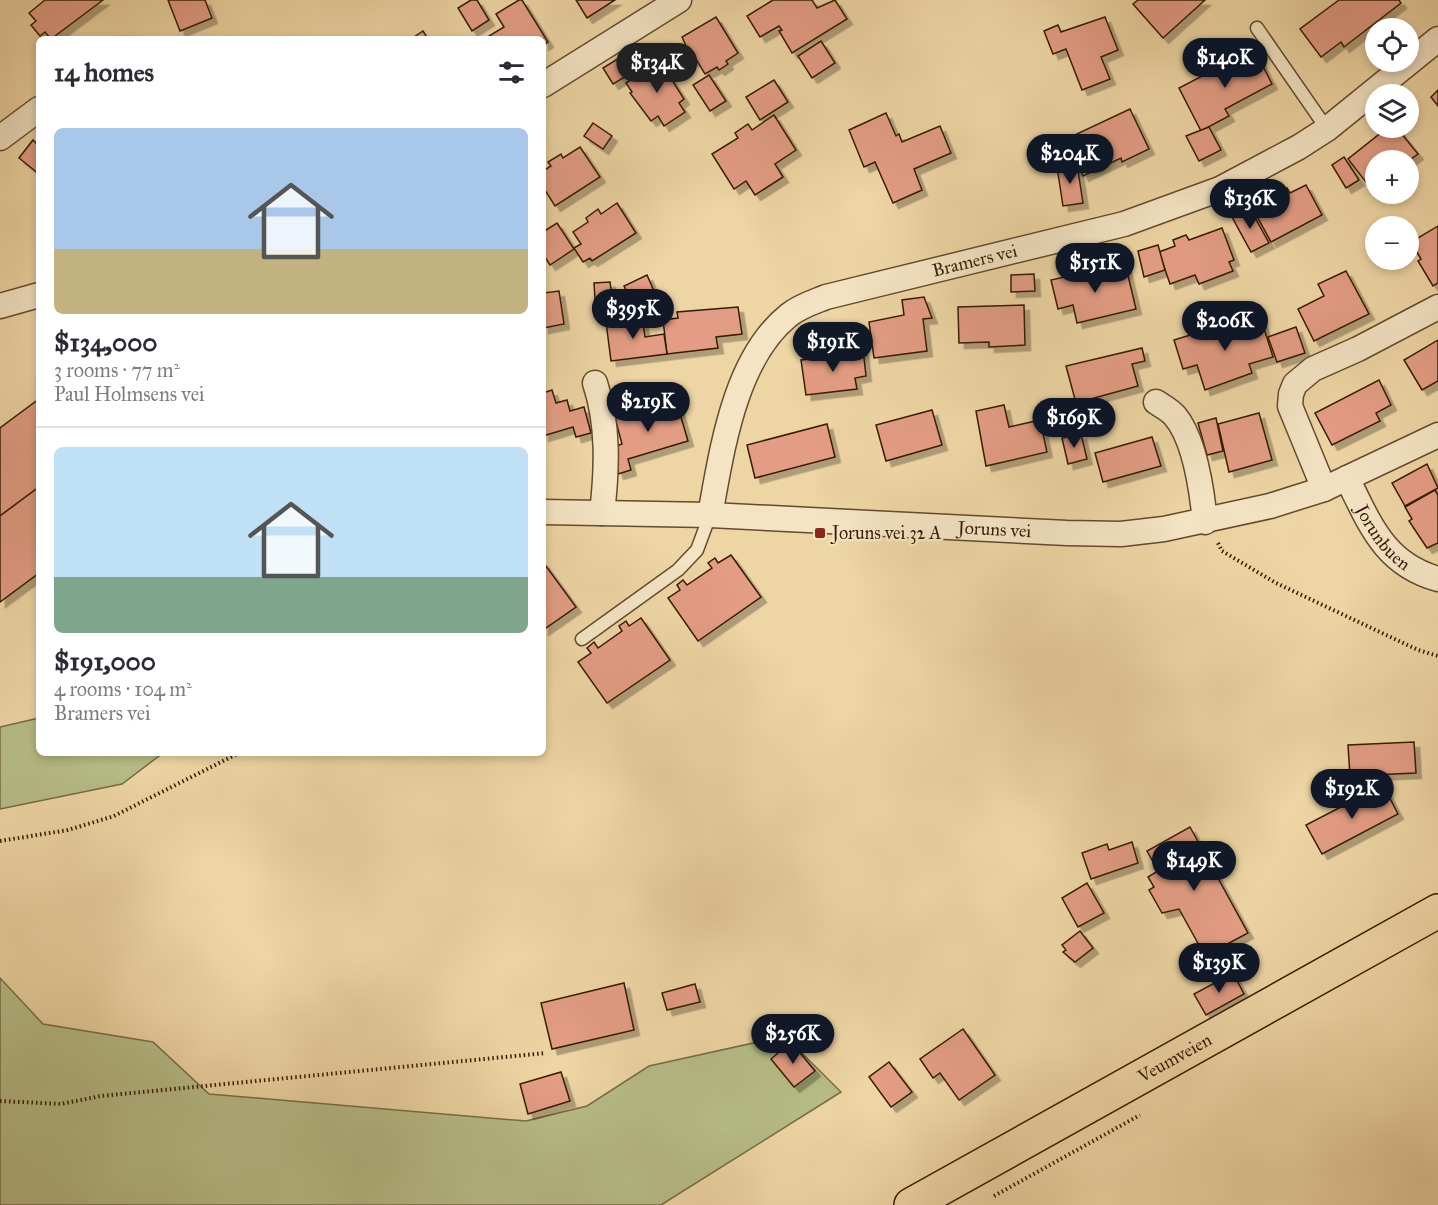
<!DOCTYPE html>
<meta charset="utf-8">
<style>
:root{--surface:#fff;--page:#f7f7f7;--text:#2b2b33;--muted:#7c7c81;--line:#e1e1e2;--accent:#111827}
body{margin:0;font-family:"IM FELL Great Primer",serif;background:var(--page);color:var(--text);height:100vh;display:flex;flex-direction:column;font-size:22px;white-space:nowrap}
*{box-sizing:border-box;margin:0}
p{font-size:20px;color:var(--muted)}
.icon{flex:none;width:33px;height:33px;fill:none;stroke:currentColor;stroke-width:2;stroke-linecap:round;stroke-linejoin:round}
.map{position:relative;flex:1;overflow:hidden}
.drawer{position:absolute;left:36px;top:36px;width:510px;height:720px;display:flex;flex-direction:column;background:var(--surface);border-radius:9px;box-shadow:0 3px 9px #0003}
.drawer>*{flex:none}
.buttons{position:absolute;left:1365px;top:18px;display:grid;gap:12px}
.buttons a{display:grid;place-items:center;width:54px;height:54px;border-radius:50%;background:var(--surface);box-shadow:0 3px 9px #0003;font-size:30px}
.price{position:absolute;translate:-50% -51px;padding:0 14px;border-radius:21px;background:var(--accent);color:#fff;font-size:20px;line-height:39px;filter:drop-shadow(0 2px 3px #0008)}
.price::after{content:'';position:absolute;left:50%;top:36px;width:18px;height:14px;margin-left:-9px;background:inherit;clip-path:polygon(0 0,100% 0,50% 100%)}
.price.on{background:#222;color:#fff}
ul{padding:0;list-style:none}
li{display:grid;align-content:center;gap:12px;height:318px;padding:0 18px}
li+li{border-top:2px solid var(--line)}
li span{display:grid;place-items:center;height:186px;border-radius:9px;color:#555}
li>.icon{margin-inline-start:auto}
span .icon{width:108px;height:108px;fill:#fffc;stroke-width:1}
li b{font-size:26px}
h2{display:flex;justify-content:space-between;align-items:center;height:72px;padding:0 18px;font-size:26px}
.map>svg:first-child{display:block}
.green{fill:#b7bd87;stroke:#776c46;stroke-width:1.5}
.building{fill:#e39d84;stroke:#371b05;stroke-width:1.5;filter:url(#shadow)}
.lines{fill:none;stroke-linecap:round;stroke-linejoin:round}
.lane-casing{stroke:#654a2d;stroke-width:15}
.street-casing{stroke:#654a2d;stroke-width:27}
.primary-casing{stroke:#371b05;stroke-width:36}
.path{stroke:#371b05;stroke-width:4;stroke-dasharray:1.5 3;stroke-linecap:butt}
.lane{stroke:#f4e4c4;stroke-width:12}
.street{stroke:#f4e4c4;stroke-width:24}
.primary{stroke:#eed5a4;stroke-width:33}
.poi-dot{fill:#8f2418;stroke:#f4e4c4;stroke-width:2}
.labels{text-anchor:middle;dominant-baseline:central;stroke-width:4.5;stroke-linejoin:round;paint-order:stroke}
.street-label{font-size:18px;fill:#371b05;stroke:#f4e4c4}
.poi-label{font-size:18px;fill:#371b05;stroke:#f4e4c4;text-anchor:start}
</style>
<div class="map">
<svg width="1438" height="1205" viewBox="0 0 1438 1205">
<defs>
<filter id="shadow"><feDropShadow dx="5.5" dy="5.5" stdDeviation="0" flood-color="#0004"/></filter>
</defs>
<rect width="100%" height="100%" fill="#eed5a4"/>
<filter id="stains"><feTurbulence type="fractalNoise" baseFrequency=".00333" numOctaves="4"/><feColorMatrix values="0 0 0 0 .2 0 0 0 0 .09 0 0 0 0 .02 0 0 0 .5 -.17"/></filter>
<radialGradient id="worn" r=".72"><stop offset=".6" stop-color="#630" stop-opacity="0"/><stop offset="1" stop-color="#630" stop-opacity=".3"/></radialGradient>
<g class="green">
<polygon points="39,718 39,753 163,753 122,784 0,809 0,727"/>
<polygon points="0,978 43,1024 153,1042 209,1094 526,1121 587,1106 649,1066 785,1036 841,1092 661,1205 0,1205"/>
</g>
<g class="building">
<polygon points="45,0 103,0 51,39 45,32 40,36 31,25 36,21 29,13"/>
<polygon points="168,0 205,0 212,18 180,31"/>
<polygon points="471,0 477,0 489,20 472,31 458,8"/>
<polygon points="519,0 522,0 548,42 543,45 543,39 490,39 489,36 504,27 496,14"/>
<polygon points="576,0 615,0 587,18"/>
<polygon points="773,0 812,0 817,8 835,0 847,19 792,53 779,31 782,30 779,26 760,37 747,16"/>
<polygon points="1138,0 1205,0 1163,38 1133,4"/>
<polygon points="1339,0 1399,0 1401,3 1344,47 1341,42 1321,57 1300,29"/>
<polygon points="716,17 738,53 726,61 728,64 719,70 717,67 705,74 696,59 693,61 682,37"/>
<polygon points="1105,17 1118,50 1101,57 1110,79 1082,90 1066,49 1053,54 1044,31 1058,25 1061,32"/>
<polygon points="423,31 428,39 411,39"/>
<polygon points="821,41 835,63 812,78 798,56"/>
<polygon points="635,48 645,65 613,84 603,68"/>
<polygon points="1254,49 1272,84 1225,109 1229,116 1201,131 1179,88"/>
<polygon points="660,61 684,99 679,103 685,112 664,126 658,116 651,121 630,93 632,92 626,83"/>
<polygon points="709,75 726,101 710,111 693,85"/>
<polygon points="774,80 788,102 760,120 746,97"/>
<polygon points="1438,90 1438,106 1431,97"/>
<polygon points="1130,109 1149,149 1122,162 1121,158 1083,176 1066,139"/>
<polygon points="886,113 896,136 899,134 902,142 940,126 951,153 914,169 922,190 893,203 875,162 864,167 849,130"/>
<polygon points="774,115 796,150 775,164 783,177 755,195 746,181 734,189 712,154 738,138 735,133 748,124 752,130"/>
<polygon points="593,123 612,136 603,149 584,136"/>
<polygon points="1209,127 1221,150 1199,161 1186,136"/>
<polygon points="1387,128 1397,128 1418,154 1408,161 1376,160 1376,187 1372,190 1348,159"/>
<polygon points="39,139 39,174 19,158 33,140 36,143"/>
<polygon points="580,147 600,177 555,206 543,187 543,171 551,166 548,162 561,154 563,158"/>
<polygon points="1344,157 1359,180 1346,188 1332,165"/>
<polygon points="1077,164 1083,203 1063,206 1057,167"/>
<polygon points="1306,185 1322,215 1271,242 1252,207 1287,188 1290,193"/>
<polygon points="617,203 636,233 592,261 590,258 583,262 574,248 581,244 573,232 588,222 586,218 598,209 601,214"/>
<polygon points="1249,207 1269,243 1251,252 1232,217"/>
<polygon points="557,223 574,249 550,265 543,254 543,232"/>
<polygon points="1438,226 1438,283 1433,286 1418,261 1421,259 1411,242"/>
<polygon points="1222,228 1234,260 1229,262 1233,271 1199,284 1195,275 1170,284 1159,252 1175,246 1173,240 1186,235 1189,240"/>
<polygon points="1158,245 1165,270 1144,277 1138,251"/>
<polygon points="1126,267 1136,309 1077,323 1073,305 1058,309 1051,280 1095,270 1096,274"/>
<polygon points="1346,271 1369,314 1314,341 1298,309 1324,296 1318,284"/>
<polygon points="1034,274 1035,291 1011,292 1011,275"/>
<polygon points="647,275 654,291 632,302 624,286"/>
<polygon points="610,282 612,297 595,299 594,283"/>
<polygon points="543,286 544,293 559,291 564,324 543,328"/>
<polygon points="924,297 932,318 923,319 927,351 874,358 869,322 904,315 902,300"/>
<polygon points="1024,305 1025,345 989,347 989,342 959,343 958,307"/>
<polygon points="738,307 742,334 716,337 718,348 667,354 663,320 678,318 677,312"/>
<polygon points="642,317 645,337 664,334 667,354 611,361 606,322"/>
<polygon points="1261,319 1273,357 1249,364 1252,373 1205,390 1197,365 1183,369 1174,340 1236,321 1238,326"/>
<polygon points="1296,327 1305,353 1277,362 1268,337"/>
<polygon points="1438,340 1438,381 1422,390 1404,360"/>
<polygon points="1142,348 1145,361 1132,364 1138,386 1076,403 1066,366"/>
<polygon points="863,349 866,376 855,378 857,389 806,395 801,360 851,354 850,350"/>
<polygon points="1379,380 1391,405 1376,413 1380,421 1332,445 1315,413"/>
<polygon points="552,390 556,403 567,400 570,411 584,407 591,433 576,437 573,427 543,436 543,393"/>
<polygon points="39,399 39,487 0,516 0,428"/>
<polygon points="676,400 688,441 628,459 631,470 618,474 610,448 622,444 615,418"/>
<polygon points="1004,405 1009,427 1040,420 1047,452 986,466 976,411"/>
<polygon points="932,410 942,445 886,461 876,425"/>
<polygon points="1259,413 1272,460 1229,472 1218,424"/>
<polygon points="1216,418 1223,451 1207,455 1198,423"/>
<polygon points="827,424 835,457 755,478 747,445"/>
<polygon points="1081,434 1087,459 1068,464 1062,438"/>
<polygon points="1152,437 1161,466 1103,482 1095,453"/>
<polygon points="1427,464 1438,488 1405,506 1392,483"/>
<polygon points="39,487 39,573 0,602 0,516"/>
<polygon points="1435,490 1438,495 1438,543 1427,548 1409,521 1412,519 1405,507"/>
<polygon points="731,555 761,597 698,641 668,598 680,590 677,585 683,580 687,585 712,568 708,563 715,558 718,563"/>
<polygon points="543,562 576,607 543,630"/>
<polygon points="641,618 670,660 607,703 578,662 591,653 587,648 594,642 598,648 622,631 619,626 626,621 629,626"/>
<polygon points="1414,742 1416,773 1350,776 1348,745"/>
<polygon points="1383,785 1398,814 1322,854 1306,825"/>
<polygon points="1190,827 1248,933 1205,956 1179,909 1162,913 1149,890 1154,887 1148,877 1158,871 1147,851"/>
<polygon points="1132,842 1138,863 1091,879 1082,853 1107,844 1109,850"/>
<polygon points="1087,883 1104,913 1078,927 1062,898"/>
<polygon points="1080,931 1093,948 1075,962 1063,952 1066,950 1062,945"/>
<polygon points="1233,973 1244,994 1206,1015 1194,994"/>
<polygon points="624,983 634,1030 552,1049 541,1003"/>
<polygon points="695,984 700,1002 667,1010 662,993"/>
<polygon points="963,1029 995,1075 959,1100 940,1073 933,1078 920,1059"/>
<polygon points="791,1042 815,1071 794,1087 771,1059"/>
<polygon points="889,1062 912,1092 891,1107 869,1077"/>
<polygon points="561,1072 570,1101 528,1114 520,1084"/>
</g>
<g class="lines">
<g class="lane-casing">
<g id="lane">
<polyline points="1257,28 1327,129"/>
<polyline points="582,639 678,570 697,550 710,515"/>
</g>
</g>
<g class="street-casing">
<g id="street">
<polyline points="543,85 679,0"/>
<polyline points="0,138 39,109"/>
<polyline points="0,306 39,295"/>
<path d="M595,383C609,425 607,470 602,513"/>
<path d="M1156,402C1162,406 1170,410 1175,416C1195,440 1202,491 1205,522"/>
<path id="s1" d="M1347,478C1370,524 1384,564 1438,579"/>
<polyline points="1324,489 1290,406 1291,394 1295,384 1313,369 1358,349 1438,307"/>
<path id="s2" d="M543,512L710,515L1067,533L1121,534L1164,529L1270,506L1324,489L1438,435"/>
<path id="s3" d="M710,515C722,451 734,359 789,315C800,306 814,302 826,297L1124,224L1220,189L1299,147L1327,129L1438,39"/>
</g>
</g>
<g class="primary-casing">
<g id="primary">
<path id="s4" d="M911,1205L1438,911"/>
</g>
</g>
<g class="path">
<polyline points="1218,543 1222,551 1276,583 1418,650 1438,656"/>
<polyline points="0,841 68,830 114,816 239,753"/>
<polyline points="0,1101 61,1104 101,1096 546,1053"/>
<polyline points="994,1196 1140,1115"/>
</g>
<use href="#lane" class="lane"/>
<use href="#street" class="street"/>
<use href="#primary" class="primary"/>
</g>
<rect class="poi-dot" x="814" y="527" width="12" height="12" rx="3"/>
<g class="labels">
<g class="street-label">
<text stroke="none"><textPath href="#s3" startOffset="414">Bramers vei</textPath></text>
<text stroke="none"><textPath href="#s2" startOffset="452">Joruns vei</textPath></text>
<text stroke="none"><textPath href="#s1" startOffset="70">Jorunbuen</textPath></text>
<text stroke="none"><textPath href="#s4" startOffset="302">Veumveien</textPath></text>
</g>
<g class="poi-label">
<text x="832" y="533">Joruns vei 32 A</text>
</g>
</g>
<rect width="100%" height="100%" filter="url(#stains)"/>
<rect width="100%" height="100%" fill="url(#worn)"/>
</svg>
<div class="buttons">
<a><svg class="icon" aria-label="locate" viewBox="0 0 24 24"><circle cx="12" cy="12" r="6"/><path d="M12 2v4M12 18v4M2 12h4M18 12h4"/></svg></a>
<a><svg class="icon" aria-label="layers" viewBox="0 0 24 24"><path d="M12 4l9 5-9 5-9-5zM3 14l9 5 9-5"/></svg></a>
<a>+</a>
<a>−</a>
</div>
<b class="price" style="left:1225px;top:89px">$140K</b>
<b class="price on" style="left:657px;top:94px">$134K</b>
<b class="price" style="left:1070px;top:185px">$204K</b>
<b class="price" style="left:1250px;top:230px">$136K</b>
<b class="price" style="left:1095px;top:294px">$151K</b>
<b class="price" style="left:633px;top:340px">$395K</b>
<b class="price" style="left:1225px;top:352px">$206K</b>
<b class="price" style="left:833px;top:373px">$191K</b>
<b class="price" style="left:648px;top:433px">$219K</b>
<b class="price" style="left:1074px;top:449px">$169K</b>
<b class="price" style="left:1352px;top:820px">$192K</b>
<b class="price" style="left:1194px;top:892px">$149K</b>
<b class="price" style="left:1219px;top:994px">$139K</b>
<b class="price" style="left:793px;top:1065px">$256K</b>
<section class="drawer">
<h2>14 homes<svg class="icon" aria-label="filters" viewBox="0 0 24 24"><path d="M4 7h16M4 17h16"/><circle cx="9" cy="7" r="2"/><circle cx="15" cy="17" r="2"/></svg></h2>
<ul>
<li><span style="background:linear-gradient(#a9c7e8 65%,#c2b280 0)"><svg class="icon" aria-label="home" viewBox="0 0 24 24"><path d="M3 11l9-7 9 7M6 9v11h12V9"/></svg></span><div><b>$134,000</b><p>3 rooms · 77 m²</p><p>Paul Holmsens vei</p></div></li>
<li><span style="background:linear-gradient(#bfe0f5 70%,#7fa58c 0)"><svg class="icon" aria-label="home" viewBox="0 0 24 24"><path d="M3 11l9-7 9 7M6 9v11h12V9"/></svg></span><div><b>$191,000</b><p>4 rooms · 104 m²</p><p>Bramers vei</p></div></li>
</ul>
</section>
</div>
